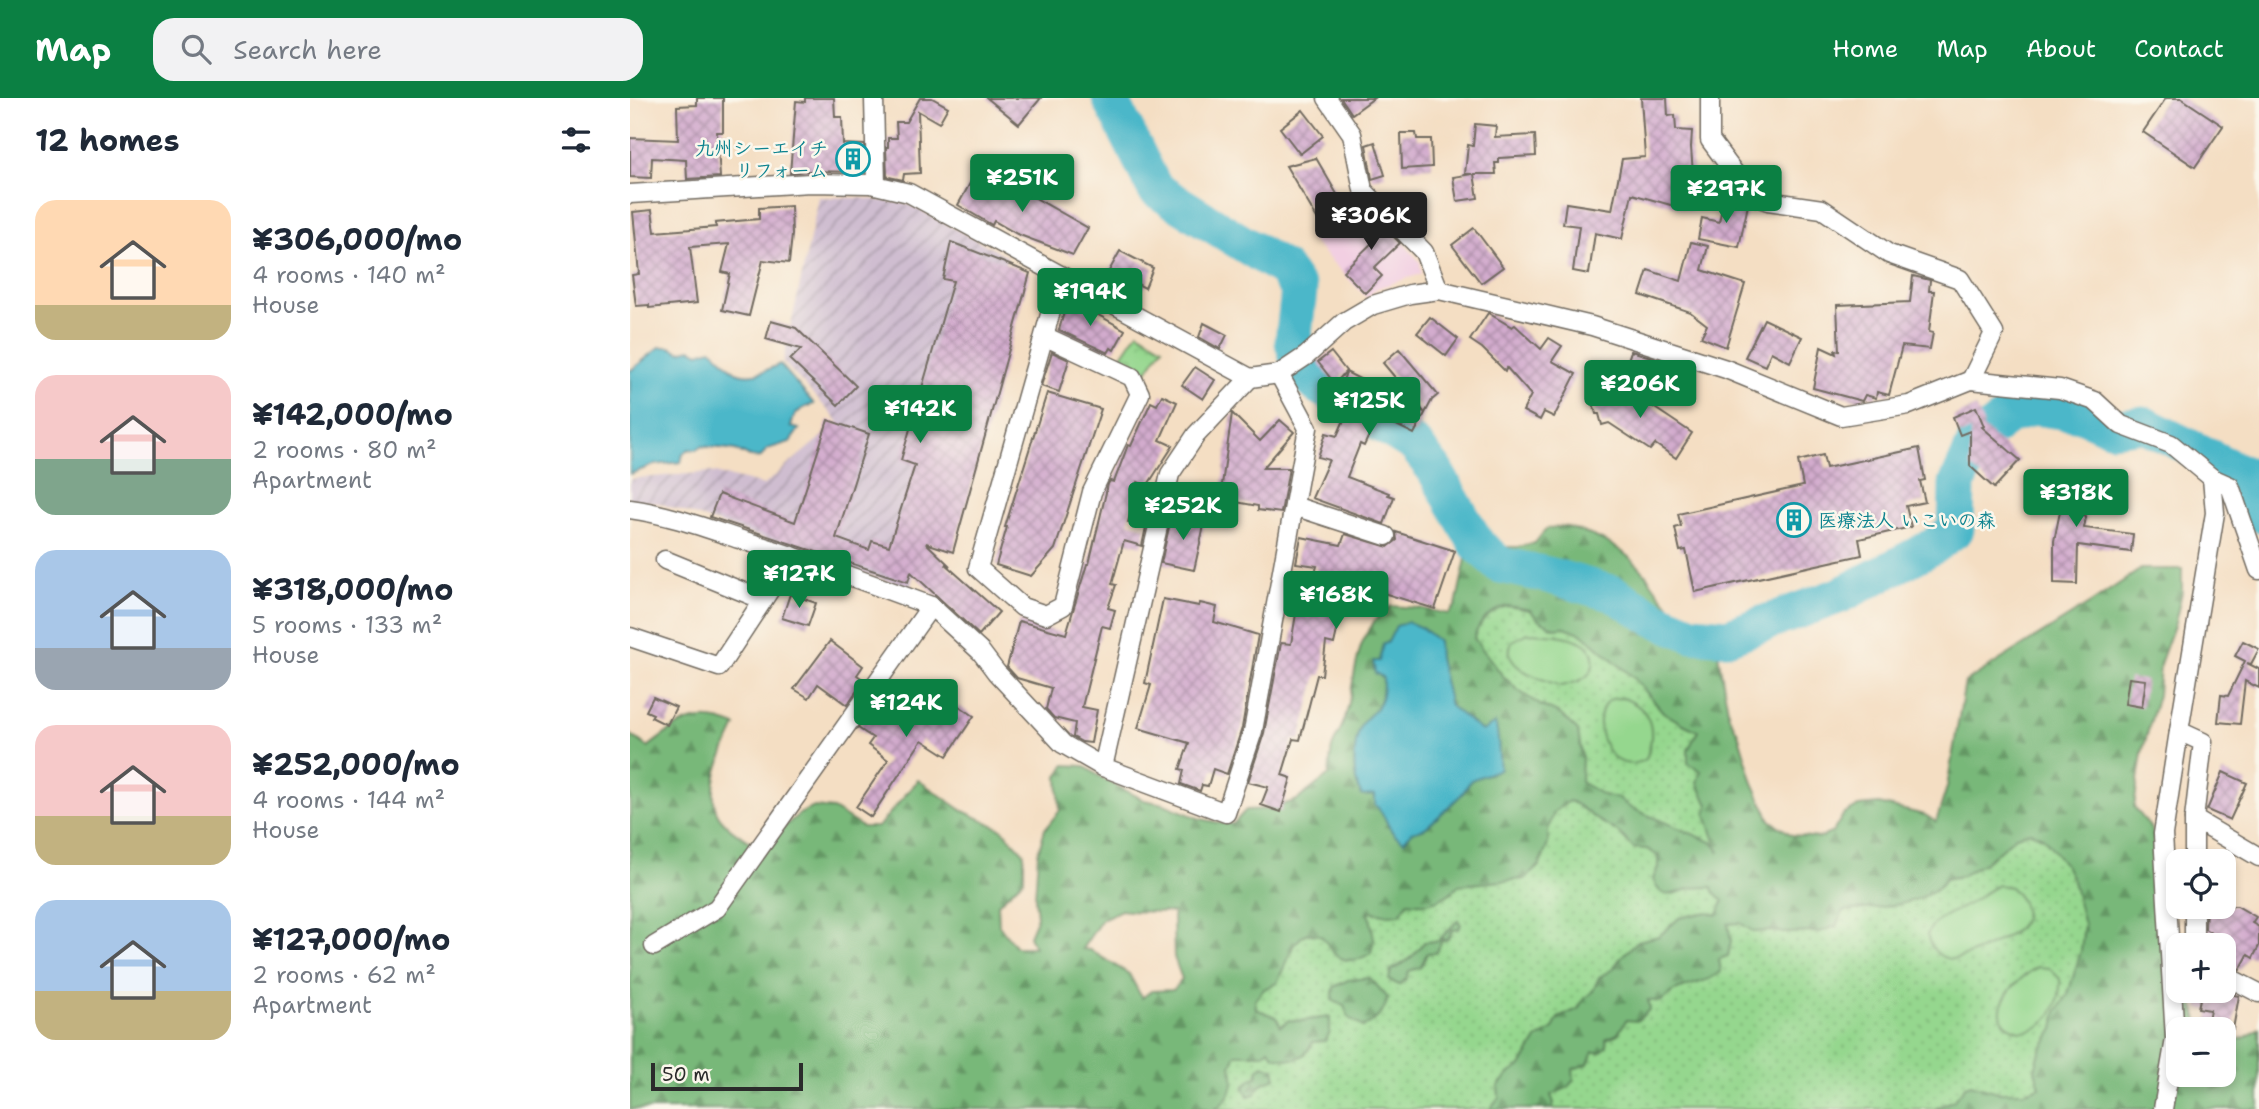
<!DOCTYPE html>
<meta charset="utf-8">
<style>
:root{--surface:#fff;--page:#f2f2f3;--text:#1f2937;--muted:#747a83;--accent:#0b8043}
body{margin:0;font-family:"Shantell Sans","Klee One",sans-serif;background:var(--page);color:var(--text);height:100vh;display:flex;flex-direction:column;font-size:26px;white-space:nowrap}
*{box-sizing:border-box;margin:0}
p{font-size:23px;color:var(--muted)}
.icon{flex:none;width:38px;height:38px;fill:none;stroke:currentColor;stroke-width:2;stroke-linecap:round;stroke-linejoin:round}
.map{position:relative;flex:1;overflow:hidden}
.side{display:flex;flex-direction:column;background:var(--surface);width:630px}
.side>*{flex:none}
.fabs{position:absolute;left:1536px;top:751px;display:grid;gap:14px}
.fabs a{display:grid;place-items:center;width:70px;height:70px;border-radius:14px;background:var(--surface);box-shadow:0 4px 10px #0003;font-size:35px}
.scale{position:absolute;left:21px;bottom:18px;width:152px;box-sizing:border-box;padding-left:7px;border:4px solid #2b2b2b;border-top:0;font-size:19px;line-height:24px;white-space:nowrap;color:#2b2b2b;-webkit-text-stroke:5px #fbf7ec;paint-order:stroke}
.price{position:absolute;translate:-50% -60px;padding:0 16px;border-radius:7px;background:var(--accent);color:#fff;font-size:23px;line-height:46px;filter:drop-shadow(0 2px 4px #0008)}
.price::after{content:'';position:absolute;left:50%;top:42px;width:21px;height:16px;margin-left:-10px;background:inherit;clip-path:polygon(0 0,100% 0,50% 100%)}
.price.selected{background:#222;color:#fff}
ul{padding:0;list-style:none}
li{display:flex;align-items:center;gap:21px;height:175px;padding:0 35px}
li span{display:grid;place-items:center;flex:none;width:196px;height:140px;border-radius:21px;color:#555}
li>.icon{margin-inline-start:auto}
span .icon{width:84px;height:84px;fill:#fffc;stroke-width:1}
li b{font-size:30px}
h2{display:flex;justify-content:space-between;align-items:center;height:84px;padding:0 35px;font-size:30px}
header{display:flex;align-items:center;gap:42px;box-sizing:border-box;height:98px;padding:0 35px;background:var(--accent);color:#fff}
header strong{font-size:33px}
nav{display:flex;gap:38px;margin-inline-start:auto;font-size:24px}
.search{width:490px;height:63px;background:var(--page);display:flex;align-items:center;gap:18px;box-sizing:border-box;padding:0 24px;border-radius:21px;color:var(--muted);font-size:26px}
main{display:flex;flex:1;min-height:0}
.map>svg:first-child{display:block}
.built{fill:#f2cfe2}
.industrial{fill:url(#industrial-furrows)}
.grass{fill:url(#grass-dots);stroke:#60815c;stroke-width:2}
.forest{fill:url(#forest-firs);stroke:#527252;stroke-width:2;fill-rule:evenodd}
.park{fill:url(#park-crowns);stroke:#60815c;stroke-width:2}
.garden{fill:#95d78e;stroke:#60815c;stroke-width:2}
.water{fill:#4cb7c9;stroke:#3c717a;stroke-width:2}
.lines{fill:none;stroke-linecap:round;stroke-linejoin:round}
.river{stroke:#4cb7c9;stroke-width:37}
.building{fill:url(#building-cross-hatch)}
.minor-casing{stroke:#716a60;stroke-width:21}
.minor{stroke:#fff;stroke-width:18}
.labels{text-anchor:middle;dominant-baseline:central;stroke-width:5;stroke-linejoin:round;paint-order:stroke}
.culture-label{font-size:19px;font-weight:bold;fill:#0d838f;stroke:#fbf7ec;text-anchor:end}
</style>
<header>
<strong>Map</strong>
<div class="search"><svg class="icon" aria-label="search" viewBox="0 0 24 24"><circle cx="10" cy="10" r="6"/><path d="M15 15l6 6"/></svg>Search here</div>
<nav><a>Home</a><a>Map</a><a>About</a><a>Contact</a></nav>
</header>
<main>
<section class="side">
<h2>12 homes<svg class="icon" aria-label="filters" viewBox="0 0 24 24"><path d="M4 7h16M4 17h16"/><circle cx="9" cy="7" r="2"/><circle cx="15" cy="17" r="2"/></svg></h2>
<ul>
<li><span style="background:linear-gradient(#ffd9b3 75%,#c2b280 0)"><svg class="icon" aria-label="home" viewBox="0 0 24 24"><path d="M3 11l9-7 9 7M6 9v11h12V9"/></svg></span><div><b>¥306,000/mo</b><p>4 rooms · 140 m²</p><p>House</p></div></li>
<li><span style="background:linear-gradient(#f6c9c9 60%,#7fa58c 0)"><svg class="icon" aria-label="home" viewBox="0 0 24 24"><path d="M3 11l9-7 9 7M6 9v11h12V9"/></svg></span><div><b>¥142,000/mo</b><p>2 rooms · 80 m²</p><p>Apartment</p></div></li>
<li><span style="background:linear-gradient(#a9c7e8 70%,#9aa5b1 0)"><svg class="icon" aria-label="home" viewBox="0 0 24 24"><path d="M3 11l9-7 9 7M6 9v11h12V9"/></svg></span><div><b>¥318,000/mo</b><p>5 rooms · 133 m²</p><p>House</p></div></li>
<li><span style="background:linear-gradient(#f6c9c9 65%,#c2b280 0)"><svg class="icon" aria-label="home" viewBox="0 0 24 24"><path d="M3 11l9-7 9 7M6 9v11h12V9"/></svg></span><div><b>¥252,000/mo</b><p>4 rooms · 144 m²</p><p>House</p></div></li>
<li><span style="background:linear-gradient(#a9c7e8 65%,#c2b280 0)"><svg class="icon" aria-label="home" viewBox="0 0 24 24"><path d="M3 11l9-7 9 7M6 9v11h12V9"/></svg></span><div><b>¥127,000/mo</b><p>2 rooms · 62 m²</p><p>Apartment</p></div></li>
</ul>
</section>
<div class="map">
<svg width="1629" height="1011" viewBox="0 0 1629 1011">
<defs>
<pattern id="industrial-furrows" width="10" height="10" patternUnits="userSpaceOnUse" patternTransform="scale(1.75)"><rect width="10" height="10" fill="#cfbdd0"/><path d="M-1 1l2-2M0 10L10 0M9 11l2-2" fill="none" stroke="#a89aa9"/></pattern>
<pattern id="grass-dots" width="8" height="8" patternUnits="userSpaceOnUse" patternTransform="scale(1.75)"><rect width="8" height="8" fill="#95d78e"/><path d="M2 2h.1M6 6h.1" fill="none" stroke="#81b97b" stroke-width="1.8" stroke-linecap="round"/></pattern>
<pattern id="forest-firs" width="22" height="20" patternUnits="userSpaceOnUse" patternTransform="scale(1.75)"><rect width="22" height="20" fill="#78b879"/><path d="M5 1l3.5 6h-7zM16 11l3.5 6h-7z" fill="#639663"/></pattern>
<pattern id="park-crowns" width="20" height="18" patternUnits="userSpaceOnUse" patternTransform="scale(1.75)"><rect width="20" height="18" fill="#95d78e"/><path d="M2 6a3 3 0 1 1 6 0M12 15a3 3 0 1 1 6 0" fill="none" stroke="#81b97b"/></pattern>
<pattern id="building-cross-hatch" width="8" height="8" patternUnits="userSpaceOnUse" patternTransform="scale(1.75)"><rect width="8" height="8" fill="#d3acce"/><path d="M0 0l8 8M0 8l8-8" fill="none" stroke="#ab8ca7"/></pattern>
</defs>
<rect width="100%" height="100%" fill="#fbf7ec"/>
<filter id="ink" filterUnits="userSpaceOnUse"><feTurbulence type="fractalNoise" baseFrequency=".0143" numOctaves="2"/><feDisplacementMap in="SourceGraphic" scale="14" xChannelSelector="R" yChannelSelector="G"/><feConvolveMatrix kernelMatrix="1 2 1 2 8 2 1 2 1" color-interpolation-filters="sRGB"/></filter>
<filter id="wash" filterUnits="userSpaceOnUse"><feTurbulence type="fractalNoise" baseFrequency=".00686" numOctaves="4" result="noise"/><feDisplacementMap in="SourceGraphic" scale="28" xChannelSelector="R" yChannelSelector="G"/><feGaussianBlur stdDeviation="1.57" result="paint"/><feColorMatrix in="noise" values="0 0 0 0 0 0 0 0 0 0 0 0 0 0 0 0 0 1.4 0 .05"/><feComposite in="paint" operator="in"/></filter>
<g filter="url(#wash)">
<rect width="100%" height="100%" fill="#f4dec3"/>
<polygon class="built" points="726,91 790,164 791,176 747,190 737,200 679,140"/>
<polygon class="industrial" points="189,99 231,100 278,106 377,158 280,491 29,405 0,401 0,381 81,374 134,387 209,324 153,264"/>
<polygon class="grass" points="852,488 933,501 1084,607 1141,754 1274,770 1451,677 1459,1011 508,1011 825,575"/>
<g class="forest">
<path d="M934,428C967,438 995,449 1017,478C1025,489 1032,502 1044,511C1056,519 1072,519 1083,528L1099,618L1108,635L1123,685L1140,722L1162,737L1189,740L1203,734L1213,717L1229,708L1249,706L1295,717L1306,724L1317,689L1335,584L1462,504L1511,471H1552V494L1545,525L1530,566L1528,597L1512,655L1504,709C1510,717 1521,727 1523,736C1526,747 1523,758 1524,769C1526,796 1534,827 1551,847H1549V892L1560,893L1570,930L1574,931H1549V976H1594V940C1606,946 1620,938 1629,930V1011H1305L1324,1002L1335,988L1341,986L1368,994H1395L1410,989L1405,972L1410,953L1424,931L1427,913L1438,896L1451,853L1454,827L1443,783L1435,767L1413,739L1400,734L1386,738L1356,764L1331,778L1315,781C1299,808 1241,811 1213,813L1206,828L1190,834L1154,835L1143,833L1124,834L1110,825L1098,826L1101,843L1098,858L1089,861L1091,874L1079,881L1044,893L1030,904L1018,902L1020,911L1007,923L996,922L988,936L976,941L977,948L971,954H963L958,966L943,971L944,982L937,990L921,997L924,1005L922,1011H860L869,999L868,988L880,975L891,968L907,941L923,931L928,920L948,911L953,902L963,893L969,879L983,871L991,859L1008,843L1029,838L1049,820L1077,814L1088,817L1093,803L1083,793L1082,789C1075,789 1066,789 1059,791C1041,796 1031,804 1023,781L1028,769V758L1017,751L1003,750C987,729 977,730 958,715C951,710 948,706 939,703L924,714L918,732V746L910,767L895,781L829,787C814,803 798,808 778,804L770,816L759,817L739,813L744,841L741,855C730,862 716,866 705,856C699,851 697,843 691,838C686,835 681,836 675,836L664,846L647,885L634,891L625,902L626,911L646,919L651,928L659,922L670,923L700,919V934L695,943L683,944C673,964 663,963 644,958L639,951L633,956H606L601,968C607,987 601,999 586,1011H0V636L18,649C49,625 67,611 106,628C95,651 79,682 85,709C88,724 108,736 120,744L148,734L169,716L184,709L203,711L232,729H248L288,682L333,713L372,731L394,755V781L368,806L369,827L386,849H404L399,838L407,819L405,800L408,755L415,731L430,712L428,679L435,667L454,668L475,682L514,702L534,706L568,720L589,725L603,726L616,712L640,711L667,702L699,677C700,668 700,658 702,650C706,639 712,630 715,620C728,578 721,536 761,508L789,510L819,516L826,507L837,456L866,449H888L905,445L916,431ZM877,508L900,512L908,521L924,530L935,529L953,536L1005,581L1033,614L1053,626L1068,633L1058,652V665L1071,673L1067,684L1078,707L1076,717L1089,755L1084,745L1015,716L999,709L989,700L975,698L951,684L952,659L948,633L930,616L910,607L889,593L873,578L844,540C849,523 861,513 877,508ZM491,812C508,815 525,812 543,815L544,859L552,881L543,892L521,893L512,900L499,876L460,852L452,851L472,821Z"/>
<path d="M828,822L831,827L828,831L822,832L818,841L812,842L806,855H797L791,869L779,873L776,881L769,887L759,882L761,872C773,867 787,856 794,844L808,843Z"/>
<path d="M740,880L758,900C754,915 747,922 733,929L719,920L714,908L702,902L704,889L718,882Z"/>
<polygon points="633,967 644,971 646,980 631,986 625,996 618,998 614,989 621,981 627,979 628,971"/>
</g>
<polygon class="park" points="508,234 533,249 513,279 506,274 487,265"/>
<g class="garden">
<path d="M898,535C915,536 938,536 953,545C965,551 967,568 957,578C951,584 939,586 931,588C913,581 869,571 882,543Z"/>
<path d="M993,600C1023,611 1026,634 1016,661C974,685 956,611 982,601C985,600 989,600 993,600Z"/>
<path d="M1368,787L1380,789C1413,821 1384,837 1354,850C1345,854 1334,860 1323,861C1309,861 1301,850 1297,837C1304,818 1325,815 1340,805C1350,799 1358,792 1368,787Z"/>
<path d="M1408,869L1419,870L1430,881C1431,901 1423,923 1404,931C1397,933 1389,934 1383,931C1351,914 1390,878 1408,869Z"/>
</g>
<g class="water">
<path d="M30,249H40L50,254L61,251L69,255L81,251C89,256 101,271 106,274C121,281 137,272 150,266L184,306C171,310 163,315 161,329L169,331L160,344L137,351L131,359C119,361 118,357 108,353C101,350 81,350 72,348L66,352L59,351L53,356L51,364L24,367L0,376V273Z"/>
<path d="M778,524L792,530L808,543L809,560L820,608L852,633L865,625C870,640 868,655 870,671L841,682L832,696L808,719L795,730L782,734L774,743C754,733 761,722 745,707V697L732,698C721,681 723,646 731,627C733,623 738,619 742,615C752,606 753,593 753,579L745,575L743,563H749L753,545L758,544L766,528Z"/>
</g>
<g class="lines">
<polyline class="river" points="480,0 525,91 654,171 669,193 663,244 671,273 688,288 785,347 804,371 847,446 870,467 918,477 984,496 1026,521 1062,536 1097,539 1211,497 1304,448 1326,431 1327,386 1346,343 1379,318 1404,309 1451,316 1482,330 1513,326 1616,377 1629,416"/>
</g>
<g id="blocks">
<g class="building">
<polygon points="67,0 93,0 93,34 87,34 90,79 57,81 56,62 22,60 21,80 0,79 0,40 48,42 47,8 67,7"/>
<polygon points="175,0 204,0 205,19 212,19 213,46 234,47 234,74 175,73 160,75 166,3 175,4"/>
<polygon points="290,0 302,0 318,9 309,25 288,13 290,75 274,76 273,82 259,79 257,78 256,49 258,49 258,40 267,40 266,24 276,24"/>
<polygon points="357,0 411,0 389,26"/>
<polygon points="711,0 744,0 722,16"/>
<polygon points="1011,0 1037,0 1038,18 1045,17 1046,32 1062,33 1061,49 1063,76 1057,76 1062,113 1002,96 992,141 965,135 959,176 943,173 949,128 933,126 936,105 982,112 992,61 1015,59"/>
<polygon points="1536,0 1551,0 1593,28 1565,69 1513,34"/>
<polygon points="673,12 693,38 670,56 650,30"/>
<polygon points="845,26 866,28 865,39 905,37 906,58 869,60 869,65 865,65 866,76 844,76 848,100 827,103 823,79 842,76 835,76 838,47 843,48"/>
<polygon points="771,35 786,35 787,41 801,41 802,69 772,71"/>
<polygon points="745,44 755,77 742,81 736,47"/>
<polygon points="686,60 718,115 697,137 656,68"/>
<polygon points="360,74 458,130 443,157 387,136 364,123 362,127 328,107 344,78 355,84"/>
<polygon points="1094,100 1118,107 1109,149 1068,141 1072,120 1089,124"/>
<polygon points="161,108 162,137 159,165 133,162 119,218 92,212 100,176 92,174 99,146 60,149 67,205 19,210 19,207 6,208 2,177 9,176 3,114 22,112 25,134 86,129 85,125 129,121 129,110"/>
<polygon points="736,111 770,145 744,170 752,178 735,195 713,173 744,143 724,122"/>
<polygon points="844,130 873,169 851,185 822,147"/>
<polygon points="321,144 400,175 323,454 296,445 320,468 315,466 369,514 349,537 281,474 278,484 80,419 89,396 165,424 198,322 239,336 206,440 239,452 242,443 259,448 285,367 271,362 323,183 313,181"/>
<polygon points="1061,144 1078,148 1072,172 1115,186 1096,249 1071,239 1077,227 1060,214 1010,197 1018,172 1051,183"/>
<polygon points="490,153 523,170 515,190 500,182 494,193 474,182"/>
<polygon points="1283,178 1300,182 1299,193 1304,193 1299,234 1303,235 1300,251 1272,248 1259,297 1247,294 1246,300 1235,297 1232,303 1183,290 1191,249 1206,256 1205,252 1209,253 1207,207 1280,204"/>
<polygon points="437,204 452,208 495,232 484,252 481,250 478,255 429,232"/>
<polygon points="858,215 882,229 885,227 911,251 919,240 932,248 922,263 946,276 924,319 914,314 910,322 893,313 901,297 877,270 875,273 852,250 840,242"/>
<polygon points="800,219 828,241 816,258 787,235"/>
<polygon points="1134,221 1172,239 1160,264 1141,254 1135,268 1115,259"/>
<polygon points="141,223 166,230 226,288 208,307 160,262 171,251 136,241"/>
<polygon points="574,225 597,237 590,251 569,239"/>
<polygon points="769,251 808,297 802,302 784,336 748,318 734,348 730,346 717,379 759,395 758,397 764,399 754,426 682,400 699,362 688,359 696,335 707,338 722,304 708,298 716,274 794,314 753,265"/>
<polygon points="1001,253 1024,260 1020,275 996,268"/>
<polygon points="422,254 439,262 429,294 411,288"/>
<polygon points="701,254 716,273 705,286 688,264"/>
<polygon points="565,269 585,282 573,301 552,287"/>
<polygon points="983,282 1062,335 1046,360 1025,346 1020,352 979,325 972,327 969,316 966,316 962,301 977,297"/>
<polygon points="417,295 471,311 425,451 401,478 366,467 377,429 375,429"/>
<polygon points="532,297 547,304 530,342 543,348 517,388 508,384 498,424 516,429 512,448 494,443 482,486 486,487 478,510 485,512 480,530 472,528 452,609 467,612 461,645 452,644 443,639 445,625 424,620 416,611 421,590 387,580 377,569 389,523 436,536 457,466 459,466 478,386 480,383 484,384 498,347 501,348 521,304 527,307"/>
<polygon points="1346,309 1354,328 1352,329 1390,362 1364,390 1340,368 1340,333 1330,337 1323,319"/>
<polygon points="602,315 630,343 650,322 664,334 633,370 659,370 651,415 628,412 628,408 590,401"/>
<polygon points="1289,350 1295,382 1290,383 1295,404 1276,408 1281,429 1229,441 1232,457 1065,494 1056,452 1050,453 1045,430 1051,428 1048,416 1173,388 1168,363 1193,357 1196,370"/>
<polygon points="1419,377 1436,384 1460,390 1453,418 1456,419 1454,430 1503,436 1501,454 1448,447 1447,486 1424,485 1424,443 1431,409 1410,399"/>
<polygon points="542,416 575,423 564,472 531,465"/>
<polygon points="766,434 825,453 805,511 718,484 704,546 696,544 692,577 687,577 670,642 663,641 652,677 661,680 651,714 631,707 638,689 618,684 634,635 651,545 661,546 667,510 675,511 687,468 666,465 671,439 711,447 715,436 758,449 767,442"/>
<polygon points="160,496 186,505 178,528 152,520"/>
<polygon points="533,501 569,508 570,505 587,509 584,524 628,537 612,630 597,676 583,671 578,688 572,687 570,693 551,686 554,672 550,671 559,645 508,630 521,587 515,585"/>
<polygon points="200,543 233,568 227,577 234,582 217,607 188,586 179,600 164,591"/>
<polygon points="1613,543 1629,551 1621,566 1617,565 1629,571 1629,590 1615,583 1610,626 1588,624 1591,597 1598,598 1615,563 1605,558"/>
<polygon points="1499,580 1516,582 1512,609 1495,606"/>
<polygon points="253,595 282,614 292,599 322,619 329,608 344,618 317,658 292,642 241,719 226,709 258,662 238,647 243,640 228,630"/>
<polygon points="23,599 46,609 37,627 21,619 23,616 16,613"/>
<polygon points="1593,674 1617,685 1600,722 1577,712"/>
<polygon points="1576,808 1607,808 1626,819 1622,825 1629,829 1629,848 1623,860 1618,857 1610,872 1594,866 1594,847 1585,847 1589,840 1575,831"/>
<polygon points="1594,890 1605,895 1604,897 1609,898 1603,931 1577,927 1580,912 1568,910 1572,892 1594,892"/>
</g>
</g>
</g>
<g filter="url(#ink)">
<use href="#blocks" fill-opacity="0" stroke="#716a60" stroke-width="2"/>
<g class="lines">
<g class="minor-casing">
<g id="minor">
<polyline points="244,0 246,87"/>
<polyline points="697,0 722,36 733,92 794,154 809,192"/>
<polyline points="1080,0 1080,42 1120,96 1138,103 1192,111 1259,156 1330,181 1364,235 1341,282"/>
<polyline points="0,96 180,85 241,86 279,95 620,280 649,276 676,258 714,224 743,207 780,196 809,192 962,228 1096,271 1211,318 1279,307 1341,282 1430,291 1465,303 1491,327 1541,346 1582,380 1600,388 1629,472"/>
<polyline points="414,238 502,279 510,296 462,394 433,508 416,517 392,509 348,470 431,178"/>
<polyline points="620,280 566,337 540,376 473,669 596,715 623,633 678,330 649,276"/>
<polyline points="664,408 756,438"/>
<path d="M0,411C37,416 73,429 109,441C174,461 237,484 301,508L87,810L24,848"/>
<polyline points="35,462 133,502"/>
<polyline points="301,508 351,554 366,574 433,646 473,669"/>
<polyline points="0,539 89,569 162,458"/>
<polyline points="1564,721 1629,759"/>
<polyline points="1564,763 1564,721 1573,644 1549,633 1585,415 1582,380"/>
<polyline points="1564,847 1564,808"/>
<polyline points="1594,877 1629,895"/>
<polyline points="1533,1011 1545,941 1533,736 1549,633"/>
</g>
</g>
<use href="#minor" class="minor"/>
</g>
</g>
<defs>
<g id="building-ring" transform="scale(1.75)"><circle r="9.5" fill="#fbf7ec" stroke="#0f9aa8" stroke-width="1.5"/><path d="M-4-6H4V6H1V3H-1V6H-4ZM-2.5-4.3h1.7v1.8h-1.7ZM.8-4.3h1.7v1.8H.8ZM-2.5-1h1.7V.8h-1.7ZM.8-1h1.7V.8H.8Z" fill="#0f9aa8"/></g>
</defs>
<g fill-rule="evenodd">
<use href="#building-ring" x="223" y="61"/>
<use href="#building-ring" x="1164" y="422"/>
</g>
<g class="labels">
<g class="culture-label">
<text x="198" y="50">九州シーエイチ<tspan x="198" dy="22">リフォーム</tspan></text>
<text x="1188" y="422" text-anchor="start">医療法人 いこいの森</text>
</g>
</g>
</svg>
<div class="fabs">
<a><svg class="icon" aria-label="locate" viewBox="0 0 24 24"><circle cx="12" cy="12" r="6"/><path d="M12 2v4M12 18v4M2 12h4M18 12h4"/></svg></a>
<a>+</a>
<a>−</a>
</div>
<div class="scale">50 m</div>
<b class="price" style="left:392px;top:116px">¥251K</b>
<b class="price" style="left:1096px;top:127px">¥297K</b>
<b class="price selected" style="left:741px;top:154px">¥306K</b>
<b class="price" style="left:460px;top:230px">¥194K</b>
<b class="price" style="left:1010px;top:322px">¥206K</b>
<b class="price" style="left:739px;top:339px">¥125K</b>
<b class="price" style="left:290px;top:347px">¥142K</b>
<b class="price" style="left:1446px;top:431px">¥318K</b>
<b class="price" style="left:553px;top:444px">¥252K</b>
<b class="price" style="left:169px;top:512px">¥127K</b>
<b class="price" style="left:706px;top:533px">¥168K</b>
<b class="price" style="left:276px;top:641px">¥124K</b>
</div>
</main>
